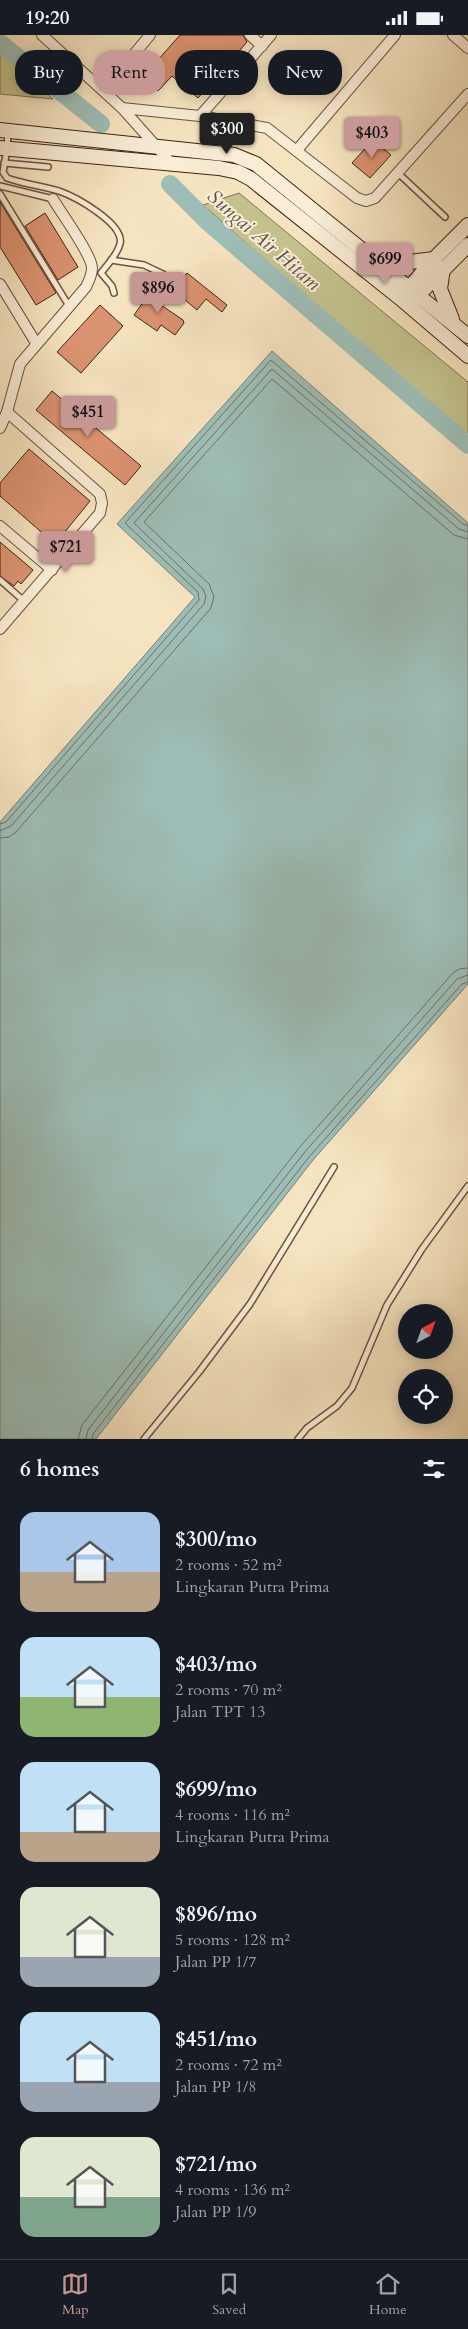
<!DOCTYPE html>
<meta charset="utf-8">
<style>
:root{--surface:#171b24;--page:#242831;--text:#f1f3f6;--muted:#9ea1a6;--line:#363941;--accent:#c59692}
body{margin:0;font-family:Cardo,serif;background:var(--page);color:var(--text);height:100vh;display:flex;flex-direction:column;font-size:19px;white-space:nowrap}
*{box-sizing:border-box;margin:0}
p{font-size:16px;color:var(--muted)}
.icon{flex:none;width:28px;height:28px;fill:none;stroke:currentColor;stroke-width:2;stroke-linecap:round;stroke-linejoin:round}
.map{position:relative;height:1404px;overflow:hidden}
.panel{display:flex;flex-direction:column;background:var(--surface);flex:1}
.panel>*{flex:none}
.guide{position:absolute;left:15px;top:15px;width:439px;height:45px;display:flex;gap:10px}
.needle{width:32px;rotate:41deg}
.fabs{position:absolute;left:398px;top:1269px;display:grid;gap:10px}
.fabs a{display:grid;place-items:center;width:55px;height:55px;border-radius:50%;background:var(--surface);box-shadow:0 2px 12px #0003;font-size:25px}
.price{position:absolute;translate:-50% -42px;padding:0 11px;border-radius:5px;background:var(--accent);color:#111;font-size:16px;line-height:32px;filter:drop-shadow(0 1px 2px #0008)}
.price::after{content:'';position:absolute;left:50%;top:30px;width:15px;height:11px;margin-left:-8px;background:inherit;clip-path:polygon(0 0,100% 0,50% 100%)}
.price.on{background:#222;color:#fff}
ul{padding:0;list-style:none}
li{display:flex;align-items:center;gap:15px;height:125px;padding:0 20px}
li span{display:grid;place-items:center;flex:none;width:140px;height:100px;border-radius:15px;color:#555}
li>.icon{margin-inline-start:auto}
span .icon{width:60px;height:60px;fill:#fffc;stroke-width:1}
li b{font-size:21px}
h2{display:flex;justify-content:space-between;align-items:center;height:60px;padding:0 20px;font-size:21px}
.tag{padding:0 18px;border-radius:20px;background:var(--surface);box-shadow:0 2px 12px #0003;font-size:18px;line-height:45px}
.tag.on{background:var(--accent);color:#111}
.status{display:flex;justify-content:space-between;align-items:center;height:35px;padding:0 25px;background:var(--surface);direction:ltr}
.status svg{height:14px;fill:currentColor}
.dock{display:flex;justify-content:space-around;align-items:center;height:70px;border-top:1px solid var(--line);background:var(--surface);font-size:14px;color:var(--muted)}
.dock a{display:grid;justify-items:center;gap:2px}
.dock .on{color:var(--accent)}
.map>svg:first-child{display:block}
.green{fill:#c3c28d;stroke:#827250}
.water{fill:#9dbeb7;stroke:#787f76}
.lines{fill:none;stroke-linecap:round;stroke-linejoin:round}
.shore{stroke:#6f7066;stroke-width:1}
.river{stroke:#9dbeb7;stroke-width:18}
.building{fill:#dc9371;stroke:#412114}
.service-casing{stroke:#6e523f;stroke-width:8}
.minor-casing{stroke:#6e523f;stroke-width:12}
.secondary-casing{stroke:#412114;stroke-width:16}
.service{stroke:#f9edd6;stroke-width:5}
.minor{stroke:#f9edd6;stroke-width:10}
.secondary{stroke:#f9edd6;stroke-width:14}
.labels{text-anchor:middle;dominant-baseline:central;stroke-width:4;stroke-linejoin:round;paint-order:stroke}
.water-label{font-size:20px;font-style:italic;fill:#5d5045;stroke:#f9edd6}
</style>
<div class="status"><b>19:20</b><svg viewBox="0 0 49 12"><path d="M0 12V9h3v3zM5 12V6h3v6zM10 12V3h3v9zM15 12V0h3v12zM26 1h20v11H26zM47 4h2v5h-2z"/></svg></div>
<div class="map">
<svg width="468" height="1404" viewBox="0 0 468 1404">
<rect width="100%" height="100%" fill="#f6e4c0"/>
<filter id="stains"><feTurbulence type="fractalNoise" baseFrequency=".004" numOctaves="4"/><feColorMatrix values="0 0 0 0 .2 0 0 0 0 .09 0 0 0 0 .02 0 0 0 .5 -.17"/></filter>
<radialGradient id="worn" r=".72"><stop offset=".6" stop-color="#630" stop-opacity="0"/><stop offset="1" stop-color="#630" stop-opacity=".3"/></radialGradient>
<g class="green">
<polygon points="0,17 53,64 0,59"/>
<polygon points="239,158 468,347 468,401 375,322 203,170"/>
</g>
<polygon class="water" points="272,316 468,488 468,949 313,1125 96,1404 0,1404 0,787 195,562 117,489"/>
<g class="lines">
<g class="shore">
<polyline points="0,789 6,787 199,565 198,557 125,488 271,325 463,489 468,491"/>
<polyline points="0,796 11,791 204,569 206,562 203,554 134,488 272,334 459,494 468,497"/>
<polyline points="0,803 9,802 16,797 211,573 214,562 209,549 144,487 272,344 454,500 468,504"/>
<polyline points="78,1404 82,1390 299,1113 452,939 459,934 468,933"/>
<polyline points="86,1404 88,1395 304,1118 457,944 468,940"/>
<polyline points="92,1404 93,1399 309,1122 462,949 468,947"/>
</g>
<g class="river">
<polyline points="0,8 101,89"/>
<polyline points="170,149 208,187 468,410"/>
</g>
</g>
<g class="building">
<polygon points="180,0 243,0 247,7 198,63 172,41 158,56 142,43"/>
<polygon points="373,105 391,120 370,143 352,128"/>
<polygon points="0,167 56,258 36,270 0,212"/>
<polygon points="45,178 78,232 58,245 25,191"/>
<polygon points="187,238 227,270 222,277 206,264 197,275 173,255"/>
<polygon points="152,255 165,264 161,270 183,285 184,288 175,300 161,290 157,296 134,280"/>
<polygon points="100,270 123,291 81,338 57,317"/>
<polygon points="52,356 141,431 125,450 36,375"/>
<polygon points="29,414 90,466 55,509 0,461 0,448"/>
<polygon points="0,507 33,535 21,549 18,546 14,551 0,541"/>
</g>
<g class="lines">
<g class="service-casing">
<g id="service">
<path d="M8,96L7,114L3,137L7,143C24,149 42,151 59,156C76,162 125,189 120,209C117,220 108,229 101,238L112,251L114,258"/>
<polyline points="4,128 48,132"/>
<polyline points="398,138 445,182"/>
<polyline points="0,151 53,164"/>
<polyline points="0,159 69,271"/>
<polyline points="111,225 144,230 163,239"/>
<polyline points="0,545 24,566"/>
<polyline points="144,1404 199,1337 250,1269 334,1132"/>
<polyline points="298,1404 307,1393 337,1371 352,1353 387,1270 422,1214 468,1151"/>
</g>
</g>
<g class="minor-casing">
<g id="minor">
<polyline points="42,0 122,73 172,129"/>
<polyline points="250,0 262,11"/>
<polyline points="453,0 468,13"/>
<polyline points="104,55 150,0"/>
<polyline points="122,73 200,81 267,93 357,163 366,166 375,163 468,59"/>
<polyline points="200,81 271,0"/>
<polyline points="297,115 395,0"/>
<polyline points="0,249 36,308"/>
<path d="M0,393L7,377L20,329L86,252C89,246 92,240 92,233C92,220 61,178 53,164"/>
<polyline points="0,491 52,535"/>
<polyline points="0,594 100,478 102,468 100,459 7,377"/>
</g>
</g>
<g class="secondary-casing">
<g id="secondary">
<polyline points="0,95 234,120 256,129 468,301"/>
<polyline points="0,113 219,133 238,137 251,144 400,263 468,321"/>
<polyline points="379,226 393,229 434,224"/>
<polyline points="443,233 440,254 452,284"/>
<polyline points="404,259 434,224 468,190"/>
<polyline points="412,266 468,210"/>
</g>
</g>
<use href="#service" class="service"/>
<use href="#minor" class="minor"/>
<use href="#secondary" class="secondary"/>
</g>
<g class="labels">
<g class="water-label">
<text transform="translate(264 205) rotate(41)">Sungai Air Hitam</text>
</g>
</g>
<rect width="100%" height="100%" filter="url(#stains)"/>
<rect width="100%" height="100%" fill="url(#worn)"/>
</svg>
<div class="fabs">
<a><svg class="needle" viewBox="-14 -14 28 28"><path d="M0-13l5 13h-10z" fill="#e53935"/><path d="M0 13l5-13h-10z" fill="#9ea1a6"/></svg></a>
<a><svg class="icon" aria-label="locate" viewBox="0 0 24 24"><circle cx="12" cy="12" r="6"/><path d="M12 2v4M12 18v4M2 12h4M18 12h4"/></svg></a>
</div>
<b class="price on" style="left:227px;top:120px">$300</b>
<b class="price" style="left:372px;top:124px">$403</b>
<b class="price" style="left:385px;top:250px">$699</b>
<b class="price" style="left:158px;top:279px">$896</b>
<b class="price" style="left:88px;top:403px">$451</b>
<b class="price" style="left:66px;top:538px">$721</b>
<div class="guide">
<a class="tag">Buy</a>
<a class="tag on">Rent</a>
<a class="tag">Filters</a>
<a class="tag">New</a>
</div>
</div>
<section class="panel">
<h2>6 homes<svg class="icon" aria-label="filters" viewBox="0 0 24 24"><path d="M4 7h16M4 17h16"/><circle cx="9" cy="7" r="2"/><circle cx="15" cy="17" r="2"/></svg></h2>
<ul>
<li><span style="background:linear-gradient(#a9c7e8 60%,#b9a48a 0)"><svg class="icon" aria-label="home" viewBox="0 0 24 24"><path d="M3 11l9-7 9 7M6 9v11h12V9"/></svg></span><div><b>$300/mo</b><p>2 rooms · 52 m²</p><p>Lingkaran Putra Prima</p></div></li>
<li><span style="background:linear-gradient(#bfe0f5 60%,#8fb573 0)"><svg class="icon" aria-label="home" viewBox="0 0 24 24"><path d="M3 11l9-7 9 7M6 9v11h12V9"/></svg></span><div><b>$403/mo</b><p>2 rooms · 70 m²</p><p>Jalan TPT 13</p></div></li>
<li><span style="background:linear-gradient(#bfe0f5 70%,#b9a48a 0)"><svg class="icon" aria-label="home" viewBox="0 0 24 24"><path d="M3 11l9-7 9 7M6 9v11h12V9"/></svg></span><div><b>$699/mo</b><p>4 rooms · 116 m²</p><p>Lingkaran Putra Prima</p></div></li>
<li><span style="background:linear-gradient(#dfe7d0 70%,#9aa5b1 0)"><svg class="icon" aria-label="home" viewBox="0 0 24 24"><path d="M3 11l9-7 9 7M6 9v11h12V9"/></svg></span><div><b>$896/mo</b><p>5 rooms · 128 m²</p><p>Jalan PP 1/7</p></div></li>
<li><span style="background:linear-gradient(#bfe0f5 70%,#9aa5b1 0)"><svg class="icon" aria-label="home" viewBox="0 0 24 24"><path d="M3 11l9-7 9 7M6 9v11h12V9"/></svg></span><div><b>$451/mo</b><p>2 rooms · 72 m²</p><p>Jalan PP 1/8</p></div></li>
<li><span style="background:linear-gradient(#dfe7d0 60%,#7fa58c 0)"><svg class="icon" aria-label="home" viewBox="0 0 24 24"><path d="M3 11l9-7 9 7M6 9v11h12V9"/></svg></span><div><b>$721/mo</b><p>4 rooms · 136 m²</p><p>Jalan PP 1/9</p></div></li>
</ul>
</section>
<nav class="dock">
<a class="on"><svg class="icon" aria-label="map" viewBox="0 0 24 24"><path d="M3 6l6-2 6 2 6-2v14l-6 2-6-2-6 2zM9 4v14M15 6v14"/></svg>Map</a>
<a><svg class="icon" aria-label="saved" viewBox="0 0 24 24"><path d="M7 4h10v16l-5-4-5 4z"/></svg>Saved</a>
<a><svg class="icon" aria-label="home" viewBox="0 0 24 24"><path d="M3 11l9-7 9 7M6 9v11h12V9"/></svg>Home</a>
</nav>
